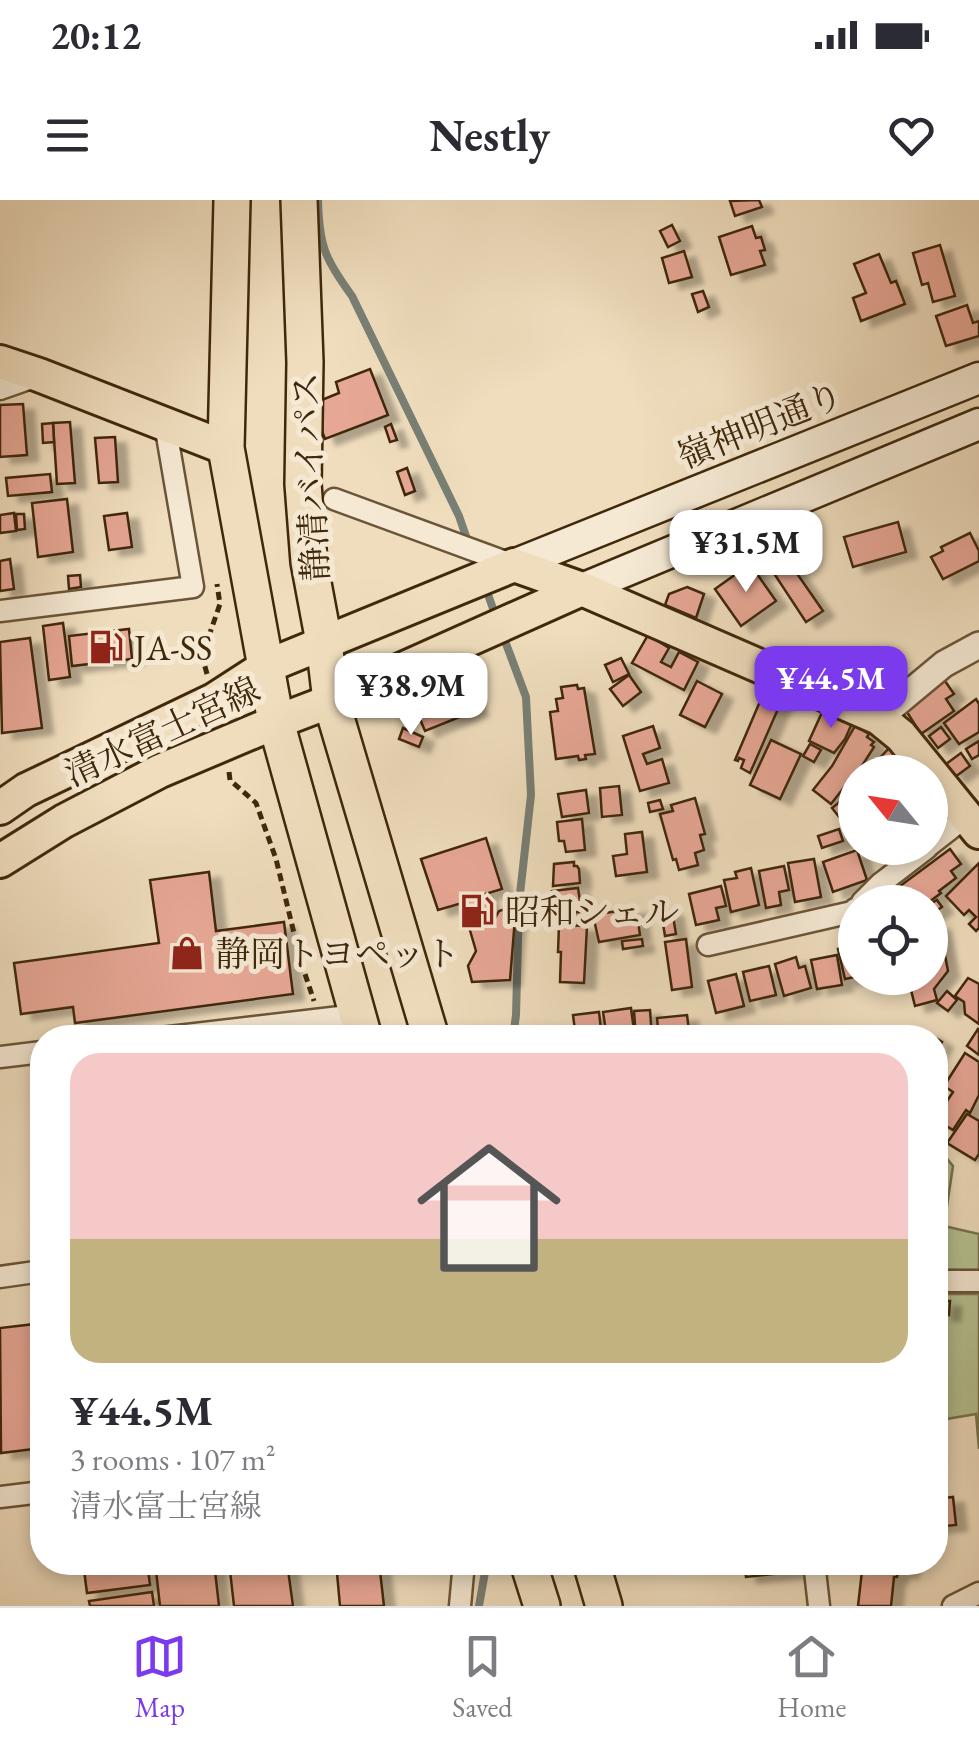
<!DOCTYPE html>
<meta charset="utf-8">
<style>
:root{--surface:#fff;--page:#f2f2f3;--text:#2b2b33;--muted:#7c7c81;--line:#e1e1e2;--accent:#7c3aed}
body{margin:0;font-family:"EB Garamond","Noto Serif JP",serif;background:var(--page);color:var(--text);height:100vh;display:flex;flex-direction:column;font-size:38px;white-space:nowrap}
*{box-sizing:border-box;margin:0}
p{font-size:32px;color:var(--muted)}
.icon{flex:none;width:55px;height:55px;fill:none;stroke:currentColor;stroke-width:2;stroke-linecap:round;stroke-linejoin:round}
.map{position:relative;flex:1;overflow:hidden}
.sheet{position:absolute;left:30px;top:825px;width:918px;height:550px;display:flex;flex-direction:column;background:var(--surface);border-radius:40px;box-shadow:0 5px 15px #0003}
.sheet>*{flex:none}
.needle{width:65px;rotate:300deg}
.buttons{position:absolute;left:838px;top:555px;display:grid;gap:20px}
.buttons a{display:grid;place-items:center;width:110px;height:110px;border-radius:50%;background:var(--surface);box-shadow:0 5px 15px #0003;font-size:50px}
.price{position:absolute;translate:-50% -85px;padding:0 22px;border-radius:20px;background:#fff;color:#222;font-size:32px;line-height:65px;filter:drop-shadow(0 2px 5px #0008)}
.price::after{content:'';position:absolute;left:50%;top:60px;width:30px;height:22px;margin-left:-15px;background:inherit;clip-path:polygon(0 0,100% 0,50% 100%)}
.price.on{background:var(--accent);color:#fff}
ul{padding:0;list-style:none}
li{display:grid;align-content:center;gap:20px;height:530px;padding:0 40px}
li span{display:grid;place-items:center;height:310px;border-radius:30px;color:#555}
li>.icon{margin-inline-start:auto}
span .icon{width:180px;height:180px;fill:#fffc;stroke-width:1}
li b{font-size:42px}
.status{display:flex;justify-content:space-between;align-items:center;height:70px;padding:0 50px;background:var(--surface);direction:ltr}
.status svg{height:28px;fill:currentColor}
header{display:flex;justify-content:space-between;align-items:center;height:130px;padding:0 40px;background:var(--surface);font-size:45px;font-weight:700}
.menu{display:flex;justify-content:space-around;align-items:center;height:140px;border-top:2px solid var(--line);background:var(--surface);font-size:28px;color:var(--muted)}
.menu a{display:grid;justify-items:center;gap:5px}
.menu .on{color:var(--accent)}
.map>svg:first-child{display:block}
.green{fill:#b6c293;stroke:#7a754f;stroke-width:2.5}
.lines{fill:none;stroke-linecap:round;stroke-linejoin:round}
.stream{stroke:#797f75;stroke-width:8}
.building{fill:#e7a795;stroke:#3f280b;stroke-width:2.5;filter:url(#shadow)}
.minor-casing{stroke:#6b5538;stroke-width:25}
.tertiary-casing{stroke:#6b5538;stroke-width:30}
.secondary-casing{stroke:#3f280b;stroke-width:35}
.primary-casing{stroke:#3f280b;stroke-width:38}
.trunk-casing{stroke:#3f280b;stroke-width:40}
.path{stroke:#3f280b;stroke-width:5;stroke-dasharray:8 5;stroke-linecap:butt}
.minor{stroke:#f5e9d4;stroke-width:20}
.tertiary{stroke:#f5e9d4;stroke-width:25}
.secondary{stroke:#f5e9d4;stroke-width:30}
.primary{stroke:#efddbd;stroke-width:32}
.trunk{stroke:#efddbd;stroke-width:35}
.labels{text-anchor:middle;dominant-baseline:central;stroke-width:10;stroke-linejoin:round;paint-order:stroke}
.street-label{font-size:35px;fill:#3f280b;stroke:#f5e9d4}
.poi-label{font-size:35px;fill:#3f280b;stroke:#f5e9d4;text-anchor:start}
</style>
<div class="status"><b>20:12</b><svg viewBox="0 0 49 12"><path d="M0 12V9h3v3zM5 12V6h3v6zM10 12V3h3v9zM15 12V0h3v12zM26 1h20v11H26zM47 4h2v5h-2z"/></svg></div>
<header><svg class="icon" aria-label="menu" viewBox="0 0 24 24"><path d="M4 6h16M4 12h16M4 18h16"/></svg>Nestly<svg class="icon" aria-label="heart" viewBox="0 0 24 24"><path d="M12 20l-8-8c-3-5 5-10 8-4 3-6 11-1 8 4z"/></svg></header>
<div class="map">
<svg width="979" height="1406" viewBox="0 0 979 1406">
<defs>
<filter id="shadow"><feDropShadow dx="11" dy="6" stdDeviation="2.5" flood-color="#0004"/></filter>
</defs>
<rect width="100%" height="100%" fill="#efddbd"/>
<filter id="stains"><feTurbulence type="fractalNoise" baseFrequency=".002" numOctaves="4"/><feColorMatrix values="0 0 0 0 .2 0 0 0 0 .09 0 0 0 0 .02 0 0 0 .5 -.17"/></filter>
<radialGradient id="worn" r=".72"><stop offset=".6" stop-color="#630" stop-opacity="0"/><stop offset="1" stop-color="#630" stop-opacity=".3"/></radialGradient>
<g class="green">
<polygon points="935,944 953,966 944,1026 979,1034 979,1070 935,1070"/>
<polygon points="935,1094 979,1094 979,1249 976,1214 935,1221"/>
</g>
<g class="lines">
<g class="stream">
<path d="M318,0C319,46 325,59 352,96L459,316L469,345"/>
<polyline points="485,386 497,420"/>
<polyline points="502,433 526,497 531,595 519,703 516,815 513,838"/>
<polyline points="479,1406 485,1372"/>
</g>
</g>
<g class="building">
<polygon points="759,0 762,7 735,16 730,1"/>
<polygon points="672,25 680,41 668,47 660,31"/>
<polygon points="752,26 756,38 761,37 765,50 760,51 765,65 731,75 719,37"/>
<polygon points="940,45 955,96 933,102 928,83 922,85 913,53"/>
<polygon points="684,51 692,77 669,83 662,58"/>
<polygon points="879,54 891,83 896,81 905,104 861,121 853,98 866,93 854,64"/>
<polygon points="703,91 709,107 698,112 692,94"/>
<polygon points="967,105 973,123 979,121 979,136 946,146 936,116"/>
<polygon points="370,169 388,215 325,239 312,204 339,193 336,182"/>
<polygon points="23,204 27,255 0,257 0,205"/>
<polygon points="70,222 75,283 57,284 53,223"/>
<polygon points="53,223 54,242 43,243 42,224"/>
<polygon points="391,224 397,240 390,242 385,227"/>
<polygon points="115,237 118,282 99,283 95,238"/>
<polygon points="407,268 415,291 405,295 397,272"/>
<polygon points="50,274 52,292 8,296 6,278"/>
<polygon points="67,299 73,352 38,357 32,303"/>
<polygon points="14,313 16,331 0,333 0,315"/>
<polygon points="127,313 132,347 109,350 104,316"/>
<polygon points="16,314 24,314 25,329 17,330"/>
<polygon points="898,322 906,352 853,367 844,337"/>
<polygon points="970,333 979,351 979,361 943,379 931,357 943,351 941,347"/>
<polygon points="10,359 14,389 0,391 0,361"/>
<polygon points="789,362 823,411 806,422 773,372"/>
<polygon points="750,364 776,401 741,426 715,389"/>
<polygon points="80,375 81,387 69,389 68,376"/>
<polygon points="687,387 704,394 696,418 665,405 669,394"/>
<polygon points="63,423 70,477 49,480 43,426"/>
<polygon points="129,429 132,459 72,466 69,436"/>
<polygon points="648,435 669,448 661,462 671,467 679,452 698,462 684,490 632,463"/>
<polygon points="30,438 42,528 2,533 0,442"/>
<polygon points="621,458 629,474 613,482 605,465"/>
<polygon points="629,475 641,492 623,506 610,489"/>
<polygon points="697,481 722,494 705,527 680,515"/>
<polygon points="945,481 954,494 946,499 954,511 921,534 905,509"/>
<polygon points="466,483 477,510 425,531 414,505"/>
<polygon points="577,485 578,489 584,488 595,554 585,555 586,559 579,560 578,556 556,559 550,512 558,511 556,499 563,498 561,487"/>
<polygon points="767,485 785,493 750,573 741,568 744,560 739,558 738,561 735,560"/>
<polygon points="976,499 979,504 979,532 959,544 944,523"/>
<polygon points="824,508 853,521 845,539 834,553 809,541"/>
<polygon points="653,526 660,548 643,554 647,564 662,559 669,583 640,591 623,536"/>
<polygon points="855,526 869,534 867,537 874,542 871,545 874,547 858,572 855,572 852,582 849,581 831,604 813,590 832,566"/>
<polygon points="941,527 950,539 938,548 929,536"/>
<polygon points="403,528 423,537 419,547 399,539"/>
<polygon points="771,540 801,554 780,599 750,585"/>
<polygon points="979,541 979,555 972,559 966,549"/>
<polygon points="810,544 821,550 814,562 803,556"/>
<polygon points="890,547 910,565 903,572 867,572"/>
<polygon points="961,553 970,566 955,577 946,564"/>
<polygon points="619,586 622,615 602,617 600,588"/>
<polygon points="586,590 589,613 562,617 558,594"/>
<polygon points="855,590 855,629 851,632 832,608"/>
<polygon points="695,598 705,634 700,635 704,650 695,653 698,665 679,670 676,659 673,660 660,614 673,611 671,605"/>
<polygon points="660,600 663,609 650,612 648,603"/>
<polygon points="939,603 946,611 930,623 930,610"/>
<polygon points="582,619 585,650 566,652 564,641 559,641 557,622"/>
<polygon points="839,629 843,641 822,648 818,636"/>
<polygon points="642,632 647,672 616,676 613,656 627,654 625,634"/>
<polygon points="486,638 502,689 485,694 494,720 499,711 516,706 510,780 472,782 468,766 476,751 462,703 438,710 421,659"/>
<polygon points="950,649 961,664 951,671 956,678 939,691 941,693 929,702 899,702 892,692"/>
<polygon points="857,650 867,680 833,692 823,662"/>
<polygon points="814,659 821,697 795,702 788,663"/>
<polygon points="574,662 574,666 577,666 579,669 580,683 553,686 554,664"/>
<polygon points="979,663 979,728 976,731 969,724 976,717 969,710 964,715 946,696"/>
<polygon points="784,666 789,690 779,692 781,705 766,708 759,671"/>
<polygon points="751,668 759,705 731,712 724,680 737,678 735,672"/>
<polygon points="209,672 216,731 284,722 293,794 75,823 73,807 21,814 14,763 159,743 150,680"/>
<polygon points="721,686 726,706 716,708 719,720 696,725 689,694"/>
<polygon points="578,688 580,701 585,700 587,711 556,715 552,691"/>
<polygon points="937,700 942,707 930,715 930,704"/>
<polygon points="636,708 640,735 599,742 593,715"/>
<polygon points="672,710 676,734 665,736 661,712"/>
<polygon points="939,724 948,771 934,789 937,800 915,806 908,778 930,778 930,726"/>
<polygon points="559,725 587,726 584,783 560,782 561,752 558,752"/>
<polygon points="642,739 643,746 623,749 622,741"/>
<polygon points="686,739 692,787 672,790 665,742"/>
<polygon points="855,745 855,777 845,779 838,749"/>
<polygon points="837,755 842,785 817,789 811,760"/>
<polygon points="796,757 799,768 805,766 811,788 784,796 775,764"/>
<polygon points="769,766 776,795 750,801 743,772"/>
<polygon points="736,774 744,806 716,813 708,781"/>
<polygon points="968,778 979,784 979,824 965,814 964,802 955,796"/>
<polygon points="947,791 957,800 948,811 937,803"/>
<polygon points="631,808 635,838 607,838 603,812"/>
<polygon points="650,810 652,838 636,838 634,811"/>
<polygon points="599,812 602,838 576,838 573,815"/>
<polygon points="687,815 690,838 659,838 657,818"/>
<polygon points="978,829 979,830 979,855 967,846"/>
<polygon points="926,832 942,842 935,853 935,838 922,838"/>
<polygon points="965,853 979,862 979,895 970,913 966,910 953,930 935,919 953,892 944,886"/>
<polygon points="967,914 979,921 979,954 975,960 947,943"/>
<polygon points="942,1101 950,1101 949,1115 941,1114"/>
<polygon points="35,1124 42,1187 42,1248 1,1253 0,1128"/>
<polygon points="953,1297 956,1325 935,1327 935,1299"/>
<polygon points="83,1362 147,1362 150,1385 87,1393"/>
<polygon points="155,1362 214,1362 219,1406 160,1406"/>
<polygon points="229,1362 287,1362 293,1406 234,1406"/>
<polygon points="336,1362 379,1362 384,1406 340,1406"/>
<polygon points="744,1362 802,1362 803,1371 746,1377"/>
<polygon points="863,1362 909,1362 907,1372 898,1371 897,1377 894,1377 891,1406 858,1406"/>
<polygon points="152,1392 154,1406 90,1406 89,1401"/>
</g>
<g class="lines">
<g class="minor-casing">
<g id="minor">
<polyline points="0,189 37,176"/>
<polyline points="334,299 514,365"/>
<polyline points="0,411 193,387 165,224"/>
<polyline points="930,645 967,616"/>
<polyline points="862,702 880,684 927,648"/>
<polyline points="708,745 852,712 855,709"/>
<polyline points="161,838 357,815"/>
<polyline points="0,857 42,852"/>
<polyline points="0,1077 42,1071"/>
<polyline points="935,1081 979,1081"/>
<polyline points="0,1297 42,1292"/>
<polyline points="814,1362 819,1406"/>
<polyline points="460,1406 464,1362"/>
<polyline points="953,1406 979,1393"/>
</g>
</g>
<g class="tertiary-casing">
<polyline id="tertiary" points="879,518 944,464 979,445"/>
</g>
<g class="secondary-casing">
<g id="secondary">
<polyline points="514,365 979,178"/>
<polyline points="582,389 979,224"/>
</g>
</g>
<g class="primary-casing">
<g id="primary">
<polyline points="0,162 39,175 226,248"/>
<polyline points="0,608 26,590 214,500 265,467 514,365 582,389 879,518 901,536 979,632"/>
<polyline points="0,661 64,621 160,571 276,522 331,501 582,389"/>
</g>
</g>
<g class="trunk-casing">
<g id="trunk">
<polyline points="232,0 226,248 276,522 364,838"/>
<polyline points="299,0 305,162 303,284 309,362 324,442 331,501 431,838"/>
<polyline points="528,1362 542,1406"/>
<polyline points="591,1362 604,1406"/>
</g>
</g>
<g class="path">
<polyline points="207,474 202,456 220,404 217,384"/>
<polyline points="229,572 230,580 256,603 276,659 301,762 314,801"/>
</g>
<use href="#minor" class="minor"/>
<use href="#tertiary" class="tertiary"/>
<use href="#secondary" class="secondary"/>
<use href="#primary" class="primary"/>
<use href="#trunk" class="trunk"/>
</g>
<defs>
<g id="fuel-bare" transform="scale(2.7)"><path d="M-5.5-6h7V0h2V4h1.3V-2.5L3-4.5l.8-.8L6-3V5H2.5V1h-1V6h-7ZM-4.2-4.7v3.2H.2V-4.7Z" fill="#8f2418" stroke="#f5e9d4" stroke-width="2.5" paint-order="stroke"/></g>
<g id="shop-bare" transform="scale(2.7)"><path d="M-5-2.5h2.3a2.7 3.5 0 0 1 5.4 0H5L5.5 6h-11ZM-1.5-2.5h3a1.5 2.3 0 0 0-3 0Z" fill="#8f2418" stroke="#f5e9d4" stroke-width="2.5" paint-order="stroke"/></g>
</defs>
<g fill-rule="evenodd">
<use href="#fuel-bare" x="106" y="447"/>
<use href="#fuel-bare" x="477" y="711"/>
<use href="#shop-bare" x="187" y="753"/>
</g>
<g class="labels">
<g class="street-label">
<text transform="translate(760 225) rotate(-22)">嶺神明通り</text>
<text transform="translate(310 277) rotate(-93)">静清バイパス</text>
<text transform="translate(162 531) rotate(-25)">清水富士宮線</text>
</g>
<g class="poi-label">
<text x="134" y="447">JA-SS</text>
<text x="505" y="711">昭和シェル</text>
<text x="215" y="753">静岡トヨペット</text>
</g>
</g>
<rect width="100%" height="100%" filter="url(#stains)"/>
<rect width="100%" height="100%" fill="url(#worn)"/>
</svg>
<div class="buttons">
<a><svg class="needle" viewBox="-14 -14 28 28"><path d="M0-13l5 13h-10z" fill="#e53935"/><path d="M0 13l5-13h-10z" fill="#7c7c81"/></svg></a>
<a><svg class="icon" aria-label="locate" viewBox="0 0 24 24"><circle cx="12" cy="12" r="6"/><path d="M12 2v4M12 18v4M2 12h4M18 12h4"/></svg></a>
</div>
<b class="price" style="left:746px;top:395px">¥31.5M</b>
<b class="price on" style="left:831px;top:531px">¥44.5M</b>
<b class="price" style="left:411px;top:538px">¥38.9M</b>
<section class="sheet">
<ul>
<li><span style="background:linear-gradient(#f6c9c9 60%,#c2b280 0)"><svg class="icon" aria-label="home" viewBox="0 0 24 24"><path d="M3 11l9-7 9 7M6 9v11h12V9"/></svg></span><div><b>¥44.5M</b><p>3 rooms · 107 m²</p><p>清水富士宮線</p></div></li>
</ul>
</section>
</div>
<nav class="menu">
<a class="on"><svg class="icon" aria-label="map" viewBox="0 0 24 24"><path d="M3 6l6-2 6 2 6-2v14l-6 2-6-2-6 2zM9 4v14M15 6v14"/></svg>Map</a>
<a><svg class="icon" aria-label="saved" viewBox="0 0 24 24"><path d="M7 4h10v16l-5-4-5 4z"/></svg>Saved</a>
<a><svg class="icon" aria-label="home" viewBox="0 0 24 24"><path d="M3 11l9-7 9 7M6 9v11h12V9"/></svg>Home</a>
</nav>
